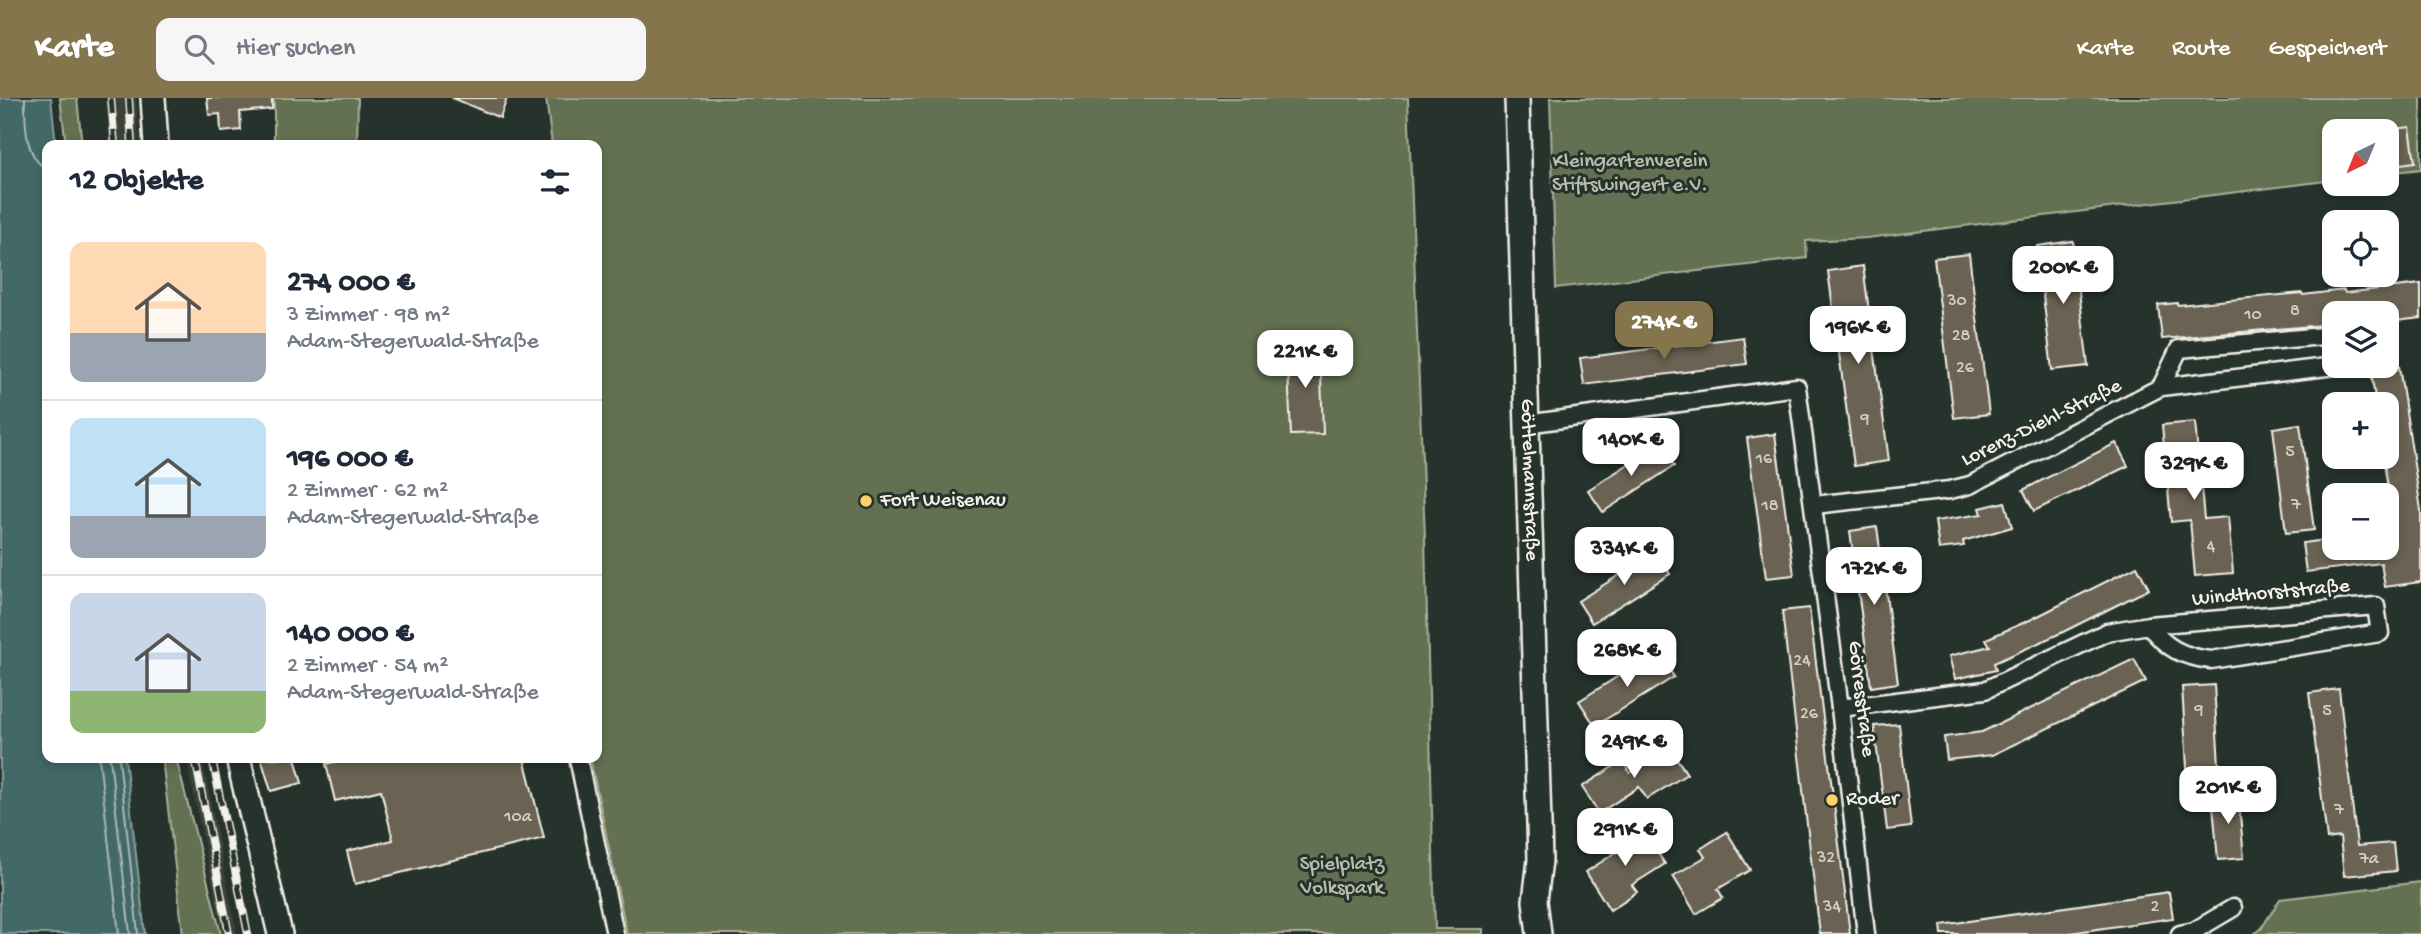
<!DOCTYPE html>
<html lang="de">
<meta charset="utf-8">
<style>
:root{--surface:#fff;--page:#f6f6f7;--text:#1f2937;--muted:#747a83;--line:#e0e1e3;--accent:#84754c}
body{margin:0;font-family:"Gochi Hand",sans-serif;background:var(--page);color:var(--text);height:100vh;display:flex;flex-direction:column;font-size:26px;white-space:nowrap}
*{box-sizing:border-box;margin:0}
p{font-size:23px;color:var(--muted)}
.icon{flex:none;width:38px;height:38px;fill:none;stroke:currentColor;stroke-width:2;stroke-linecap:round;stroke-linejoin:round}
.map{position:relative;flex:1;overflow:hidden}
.details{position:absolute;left:42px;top:42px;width:560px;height:623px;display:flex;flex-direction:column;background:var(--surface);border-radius:14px;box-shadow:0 4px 10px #0003}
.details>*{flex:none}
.needle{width:46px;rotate:223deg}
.controls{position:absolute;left:2322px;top:21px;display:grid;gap:14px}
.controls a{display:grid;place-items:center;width:77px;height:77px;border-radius:14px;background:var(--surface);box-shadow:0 4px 10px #0003;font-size:35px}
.price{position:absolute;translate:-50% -60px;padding:0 16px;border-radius:14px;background:#fff;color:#222;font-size:23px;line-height:46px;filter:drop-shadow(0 2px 4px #0008)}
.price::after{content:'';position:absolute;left:50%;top:42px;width:21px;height:16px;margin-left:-10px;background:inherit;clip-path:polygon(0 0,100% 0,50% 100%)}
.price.active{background:var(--accent);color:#fff}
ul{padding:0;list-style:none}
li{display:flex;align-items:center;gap:21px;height:175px;padding:0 28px}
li+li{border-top:2px solid var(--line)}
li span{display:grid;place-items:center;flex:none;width:196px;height:140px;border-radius:14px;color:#555}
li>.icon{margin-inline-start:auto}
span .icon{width:84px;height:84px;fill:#fffc;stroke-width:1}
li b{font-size:30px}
h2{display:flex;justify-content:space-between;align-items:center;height:84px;padding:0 28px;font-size:30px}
header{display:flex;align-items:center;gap:42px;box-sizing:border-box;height:98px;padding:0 35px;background:var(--accent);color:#fff}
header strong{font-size:33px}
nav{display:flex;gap:38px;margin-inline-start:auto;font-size:24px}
.search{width:490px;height:63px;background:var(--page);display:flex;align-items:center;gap:18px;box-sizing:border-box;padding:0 24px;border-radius:14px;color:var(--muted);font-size:26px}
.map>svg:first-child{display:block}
.built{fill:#3b4238}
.green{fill:#637051;stroke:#acb09c;stroke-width:2}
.water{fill:#436867;stroke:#8a9f9b;stroke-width:2}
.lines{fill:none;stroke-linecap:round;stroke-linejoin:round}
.shore{stroke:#adbab4;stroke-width:2}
.building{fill:#6b6453;stroke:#f4f1e8;stroke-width:2}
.street-casing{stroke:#f4f1e8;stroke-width:21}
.secondary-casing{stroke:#f4f1e8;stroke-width:28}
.street{stroke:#26332d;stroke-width:16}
.secondary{stroke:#26332d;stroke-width:23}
.rail-casing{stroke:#f4f1e8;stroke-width:8}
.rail{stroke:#26332d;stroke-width:5;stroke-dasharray:16;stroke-linecap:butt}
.poi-dot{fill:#ffd166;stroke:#26332d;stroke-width:2.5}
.labels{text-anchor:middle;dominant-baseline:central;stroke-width:6;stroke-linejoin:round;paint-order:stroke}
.number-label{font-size:18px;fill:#d2cec3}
.park-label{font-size:21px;fill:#babdac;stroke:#26332d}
.street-label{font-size:21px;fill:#f4f1e8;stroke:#26332d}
.poi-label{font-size:21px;fill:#f4f1e8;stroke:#26332d;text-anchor:start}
</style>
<header>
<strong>Karte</strong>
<div class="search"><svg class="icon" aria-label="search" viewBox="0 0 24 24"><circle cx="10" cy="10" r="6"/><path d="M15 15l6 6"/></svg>Hier suchen</div>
<nav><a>Karte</a><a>Route</a><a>Gespeichert</a></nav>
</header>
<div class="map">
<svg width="2421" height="836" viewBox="0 0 2421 836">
<rect width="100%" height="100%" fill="#26332d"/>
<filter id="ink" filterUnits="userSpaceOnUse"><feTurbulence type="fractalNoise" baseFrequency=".0143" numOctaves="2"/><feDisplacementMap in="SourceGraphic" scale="14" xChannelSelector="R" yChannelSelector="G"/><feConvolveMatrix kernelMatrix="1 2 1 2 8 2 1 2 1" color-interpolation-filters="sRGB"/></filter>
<g filter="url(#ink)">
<g class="built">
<polygon points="106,0 136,0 139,47 109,47"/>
<polygon points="186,660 202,660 237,836 223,836"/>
</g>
<g class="green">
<polygon points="60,0 77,0 82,47 66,47"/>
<polygon points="274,0 358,0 357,47 274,47"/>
<polygon points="546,0 1408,0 1425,440 1435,831 1483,831 1483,836 627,836 590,660 597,660 597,47 552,47"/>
<polygon points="1550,0 2421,0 2421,71 2387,75 2387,33 2334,33 2334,82 1867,140 1806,143 1807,160 1556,190"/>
<polygon points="162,660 176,660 221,836 183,836"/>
<polygon points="2421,784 2421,836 2254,836 2261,831 2280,801"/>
</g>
<polygon class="water" points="0,0 51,0 56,47 47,47 47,660 125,660 145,836 0,836"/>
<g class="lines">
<g class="shore">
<path d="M25,0C25,23 24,59 47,71"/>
<polyline points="99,660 119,836"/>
<polyline points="110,660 130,836"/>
<polyline points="119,660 138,836"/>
</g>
</g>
<g class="building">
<polygon points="207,0 272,0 272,11 240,14 241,32 221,34 220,16 209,17"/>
<polygon points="452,0 507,0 500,20"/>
<polygon points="2410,29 2415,64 2387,68 2387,32"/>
<polygon points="2073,143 2088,268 2052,272 2037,148"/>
<polygon points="1969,156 1989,316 1954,320 1934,160"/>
<polygon points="1863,168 1889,363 1854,368 1828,173"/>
<polygon points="2421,186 2421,220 2387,224 2387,215 2334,215 2334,226 2162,241 2158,207 2177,205 2178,207 2302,195 2303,197 2344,192 2345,195"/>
<polygon points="1743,239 1747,266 1584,287 1580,260"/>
<polygon points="1320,248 1323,336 1291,337 1287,249"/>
<polygon points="2370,268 2399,268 2421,412 2421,484 2385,489 2381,465 2306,474 2302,445 2334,441 2334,450 2387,450 2387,409 2391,408 2383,359 2387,359 2387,306 2376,306"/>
<polygon points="2195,324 2204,421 2228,419 2233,475 2195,478 2190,422 2171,424 2162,327"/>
<polygon points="2300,326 2314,432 2286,435 2273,330"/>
<polygon points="1775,336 1794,477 1766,480 1747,340"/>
<polygon points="2116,345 2128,368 2034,413 2023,392"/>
<polygon points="1660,346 1674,368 1603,414 1588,392"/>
<polygon points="2005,404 2012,429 1963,443 1964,448 1939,451 1935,423 1982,416 1980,410"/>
<polygon points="1877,429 1898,585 1871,589 1850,433"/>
<polygon points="1656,454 1670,476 1592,525 1578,503"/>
<polygon points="2137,468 2149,491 2063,534 1994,565 1996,572 1955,581 1949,558 1990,548 1986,541 2030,522"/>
<polygon points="1809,510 1833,698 1850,836 1820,836 1814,786 1782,513"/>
<polygon points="1658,553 1674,579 1595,628 1579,603"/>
<polygon points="2134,561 2146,583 1992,657 1947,662 1944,639 1982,634"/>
<polygon points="2214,587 2220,683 2188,685 2182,589"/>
<polygon points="2339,591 2357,748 2393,745 2396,773 2344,778 2340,739 2327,741 2309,595"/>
<polygon points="1899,626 1911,729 1887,732 1874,628"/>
<polygon points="1670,650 1687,676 1647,701 1639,689 1599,715 1582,689 1622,663 1630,675"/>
<polygon points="261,660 295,660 302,685 271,693"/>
<polygon points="350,660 524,660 544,740 355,786 347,753 393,742 381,692 335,703 326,666"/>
<polygon points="2238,695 2244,760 2218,762 2212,697"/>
<polygon points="1641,729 1665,766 1632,787 1637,794 1610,812 1586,774 1618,753 1614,747"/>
<polygon points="1727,734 1750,772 1718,791 1723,800 1696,816 1673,778 1705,759 1700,751"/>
<polygon points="2169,794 2173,820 2063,836 1942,836 1941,827"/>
</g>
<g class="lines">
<g class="street-casing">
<g id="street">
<polyline points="2161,289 2179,251 2334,237"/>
<polyline points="1526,326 1797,289 1840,610 1866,836"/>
<polyline points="1814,407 1950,392 1970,387 2161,289 2335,268"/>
<path d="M1840,610L1985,592L2107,534L2149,527C2165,550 2183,559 2211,562L2380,535L2376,508L2149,527"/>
<polyline points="578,660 615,836"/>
<polyline points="2180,836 2194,833 2233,810"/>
</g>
</g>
<g class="secondary-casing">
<g id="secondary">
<polyline points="153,0 156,47"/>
<path id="s1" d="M1517,0L1539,725L1540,762L1535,803L1539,836"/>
<polyline points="238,660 280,836"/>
</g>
</g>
<use href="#street" class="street"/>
<use href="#secondary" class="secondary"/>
<g class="rail-casing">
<g id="rail">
<polyline points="111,0 115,47"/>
<polyline points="129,0 132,47"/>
<polyline points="195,660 229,836"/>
<polyline points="212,660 248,836"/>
</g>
</g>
<use href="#rail" class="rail"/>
</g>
</g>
<g class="poi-dot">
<circle cx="866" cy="403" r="7"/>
<circle cx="1832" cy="702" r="7"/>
</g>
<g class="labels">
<g class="number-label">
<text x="1957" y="203">30</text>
<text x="2295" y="213">8</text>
<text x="2253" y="217">10</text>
<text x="1961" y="238">28</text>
<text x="1965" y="270">26</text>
<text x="1865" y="321">9</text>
<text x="2290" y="354">5</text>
<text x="1764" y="361">16</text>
<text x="2296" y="407">7</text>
<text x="1770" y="408">18</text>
<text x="2211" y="449">4</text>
<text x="1802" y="563">24</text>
<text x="2199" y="612">9</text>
<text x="2327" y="613">5</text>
<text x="1809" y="616">26</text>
<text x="2339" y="712">7</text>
<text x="518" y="719">10a</text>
<text x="1826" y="760">32</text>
<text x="2369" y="761">7a</text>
<text x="1832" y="809">34</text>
<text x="2155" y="809">2</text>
</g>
<g class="park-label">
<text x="1630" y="64">Kleingartenverein<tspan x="1630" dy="24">Stiftswingert e.V.</tspan></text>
<text x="1342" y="767">Spielplatz<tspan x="1342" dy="24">Volkspark</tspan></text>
</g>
<g class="street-label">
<text transform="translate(2042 326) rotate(-26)">Lorenz-Diehl-Straße</text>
<text stroke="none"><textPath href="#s1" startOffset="382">Göttelmannstraße</textPath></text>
<text transform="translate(2271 496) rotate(-5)">Windthorststraße</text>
<text transform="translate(1860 601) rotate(83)">Görresstraße</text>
</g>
<g class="poi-label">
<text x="880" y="403">Fort Weisenau</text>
<text x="1846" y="702">Roder</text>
</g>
</g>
</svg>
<div class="controls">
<a><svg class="needle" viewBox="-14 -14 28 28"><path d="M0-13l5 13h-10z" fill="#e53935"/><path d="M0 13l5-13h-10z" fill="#747a83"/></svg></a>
<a><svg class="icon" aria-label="locate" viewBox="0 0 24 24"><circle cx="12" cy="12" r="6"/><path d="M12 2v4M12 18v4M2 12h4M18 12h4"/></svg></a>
<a><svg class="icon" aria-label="layers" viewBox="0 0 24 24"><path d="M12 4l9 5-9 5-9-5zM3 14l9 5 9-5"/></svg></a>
<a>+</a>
<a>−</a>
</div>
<b class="price" style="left:2063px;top:208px">200K €</b>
<b class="price active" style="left:1664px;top:263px">274K €</b>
<b class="price" style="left:1858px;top:268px">196K €</b>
<b class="price" style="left:1305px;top:292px">221K €</b>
<b class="price" style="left:1631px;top:380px">140K €</b>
<b class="price" style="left:2194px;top:404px">329K €</b>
<b class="price" style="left:1624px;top:489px">334K €</b>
<b class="price" style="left:1874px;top:509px">172K €</b>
<b class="price" style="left:1627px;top:591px">268K €</b>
<b class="price" style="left:1634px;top:682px">249K €</b>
<b class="price" style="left:2228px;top:728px">201K €</b>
<b class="price" style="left:1625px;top:770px">291K €</b>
<section class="details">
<h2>12 Objekte<svg class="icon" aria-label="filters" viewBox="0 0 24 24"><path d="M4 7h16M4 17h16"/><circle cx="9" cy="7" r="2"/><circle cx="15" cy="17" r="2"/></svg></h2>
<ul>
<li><span style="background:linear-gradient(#ffd9b3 65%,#9aa5b1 0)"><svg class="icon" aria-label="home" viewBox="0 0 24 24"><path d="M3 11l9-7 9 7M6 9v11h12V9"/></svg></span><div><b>274 000 €</b><p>3 Zimmer · 98 m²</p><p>Adam-Stegerwald-Straße</p></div></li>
<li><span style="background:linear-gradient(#bfe0f5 70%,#9aa5b1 0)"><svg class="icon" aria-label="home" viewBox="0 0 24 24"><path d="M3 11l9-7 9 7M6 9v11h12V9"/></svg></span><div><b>196 000 €</b><p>2 Zimmer · 62 m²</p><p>Adam-Stegerwald-Straße</p></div></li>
<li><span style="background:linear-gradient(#c9d6e8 70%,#8fb573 0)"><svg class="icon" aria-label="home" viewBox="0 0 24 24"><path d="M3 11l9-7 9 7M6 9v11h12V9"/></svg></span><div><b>140 000 €</b><p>2 Zimmer · 54 m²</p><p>Adam-Stegerwald-Straße</p></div></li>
</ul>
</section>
</div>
